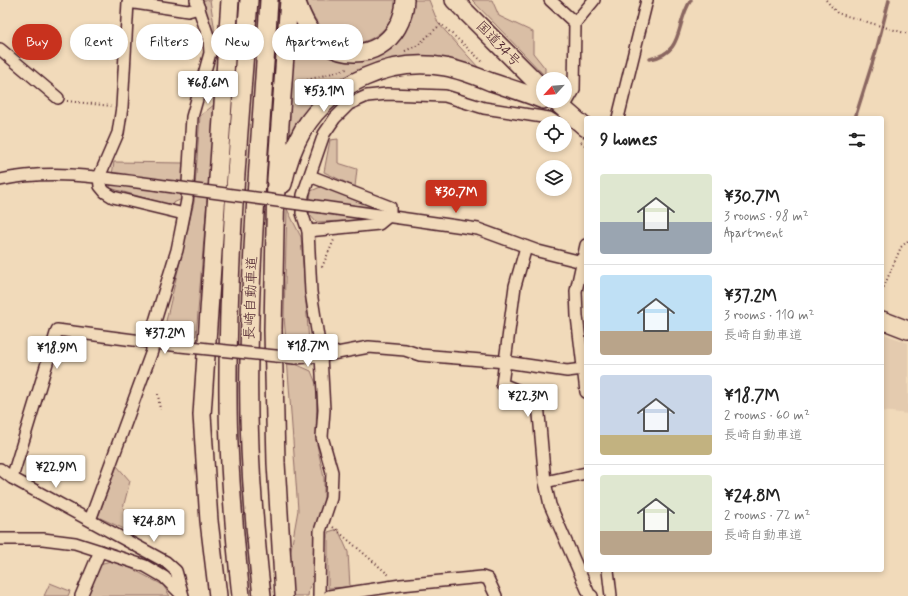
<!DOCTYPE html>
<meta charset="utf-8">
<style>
:root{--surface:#fff;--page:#f2f2f2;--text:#222;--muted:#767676;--line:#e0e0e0;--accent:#c8321e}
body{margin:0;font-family:Mynerve,"Klee One",sans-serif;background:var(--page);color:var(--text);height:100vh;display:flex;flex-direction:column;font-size:15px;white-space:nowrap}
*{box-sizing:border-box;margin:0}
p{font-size:13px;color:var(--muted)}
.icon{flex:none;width:22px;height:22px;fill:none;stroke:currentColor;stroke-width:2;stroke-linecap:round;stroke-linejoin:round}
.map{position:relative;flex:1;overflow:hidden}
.side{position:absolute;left:584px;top:116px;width:300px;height:456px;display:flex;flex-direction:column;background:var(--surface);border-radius:4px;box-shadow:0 2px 6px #0003}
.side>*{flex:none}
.top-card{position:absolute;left:12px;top:24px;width:380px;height:36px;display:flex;gap:8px}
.needle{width:26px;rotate:244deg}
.fabs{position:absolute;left:536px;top:72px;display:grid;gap:8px}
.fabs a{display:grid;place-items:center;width:36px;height:36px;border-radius:50%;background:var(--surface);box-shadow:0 2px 6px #0003;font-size:20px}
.price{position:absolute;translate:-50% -34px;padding:0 9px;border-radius:4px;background:#fff;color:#222;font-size:13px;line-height:26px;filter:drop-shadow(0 1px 2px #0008)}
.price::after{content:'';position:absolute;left:50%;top:24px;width:12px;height:9px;margin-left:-6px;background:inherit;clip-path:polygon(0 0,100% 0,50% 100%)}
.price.active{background:var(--accent);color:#fff}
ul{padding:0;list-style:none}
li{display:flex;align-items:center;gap:12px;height:100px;padding:0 16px}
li+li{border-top:1px solid var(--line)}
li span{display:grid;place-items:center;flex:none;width:112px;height:80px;border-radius:4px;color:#555}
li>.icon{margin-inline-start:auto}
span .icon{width:48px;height:48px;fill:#fffc;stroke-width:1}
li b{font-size:17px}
h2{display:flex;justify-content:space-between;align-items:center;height:48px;padding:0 16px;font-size:17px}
.pill{padding:0 14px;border-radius:18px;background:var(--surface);box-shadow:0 2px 6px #0003;font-size:14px;line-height:36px}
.pill.active{background:var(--accent);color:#fff}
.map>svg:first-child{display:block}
.built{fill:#e4cbaf}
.green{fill:#d9bea5;stroke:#926e68}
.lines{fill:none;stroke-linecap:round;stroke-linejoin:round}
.stream{stroke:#8a6661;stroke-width:3.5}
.minor-casing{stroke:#4a1f2b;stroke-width:14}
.highway-casing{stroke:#4a1f2b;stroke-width:20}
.path{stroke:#4a1f2b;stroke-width:2;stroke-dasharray:1 3;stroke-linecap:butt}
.minor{stroke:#f1daba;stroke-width:11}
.highway{stroke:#f1daba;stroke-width:17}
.minor-bridge-casing{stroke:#4a1f2b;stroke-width:14;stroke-linecap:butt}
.minor-bridge{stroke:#f1daba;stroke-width:11}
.labels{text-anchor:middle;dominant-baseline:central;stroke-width:3.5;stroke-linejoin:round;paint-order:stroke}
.street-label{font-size:14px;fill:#4a1f2b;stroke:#f1daba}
</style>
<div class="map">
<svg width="908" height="596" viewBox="0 0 908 596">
<rect width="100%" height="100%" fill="#f1daba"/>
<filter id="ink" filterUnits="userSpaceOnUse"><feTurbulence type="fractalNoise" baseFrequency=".025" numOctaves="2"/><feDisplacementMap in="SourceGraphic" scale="8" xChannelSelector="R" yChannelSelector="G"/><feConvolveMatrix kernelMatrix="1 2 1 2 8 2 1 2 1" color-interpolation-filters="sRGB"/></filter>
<g filter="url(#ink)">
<polygon class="built" points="882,333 908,343 908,414 882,411"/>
<g class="green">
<polygon points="202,0 210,0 214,25 215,40"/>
<path d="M307,0H397C396,25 370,48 344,43C328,39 309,15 307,0Z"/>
<polygon points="412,0 429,0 438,23 479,68 421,58 379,63 291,141 286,142 293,27 298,26 317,49 347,62 379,55 403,36 413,13"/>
<polygon points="472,0 492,0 499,16 533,32 533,53 545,68 545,76"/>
<polygon points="215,104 196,336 163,334 194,202 200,116"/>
<polygon points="338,139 338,163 357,169 355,187 324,172 330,140"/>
<polygon points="114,162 183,163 182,199 169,205 110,188"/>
<polygon points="323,186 381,209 376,220 316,222 309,214 311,191"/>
<polygon points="287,209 301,237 309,342 294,350 293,363 311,371 317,386 316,440 324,478 324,500 316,527 313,581 309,588 308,596 293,596 290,555 298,510 284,316"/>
<polygon points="117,466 130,481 123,508 137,522 133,533 98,517"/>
<polygon points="338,529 348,552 350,587 328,588 328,532"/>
<polygon points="115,560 163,585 170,596 86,596 99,564"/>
<polygon points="50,583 70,591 68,596 44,596"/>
</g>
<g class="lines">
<g class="stream">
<path d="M650,59C685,53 675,23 691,0"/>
<polyline points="855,118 877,48 889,0"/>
</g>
<g class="minor-casing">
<g id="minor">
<polyline points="550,0 575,23"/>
<polyline points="0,49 58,98"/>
<polyline points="563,109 574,90 575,23 594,0"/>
<polyline points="618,118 647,0"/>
<path d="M0,180C57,167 117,180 174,187"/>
<polyline points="322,207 478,229 538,251 582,262"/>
<polyline points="184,214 113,197 105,192 100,186 99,177 118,133 122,107 128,2 188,11 199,8"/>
<polyline points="308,231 379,224 390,215 390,207 310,176"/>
<polyline points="586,245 576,291 577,316 586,392"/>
<polyline points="526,247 515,286 502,384 529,395 538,403 545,482 550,505 589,594 592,596"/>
<polyline points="295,358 321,356 369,347 405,350 420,355 506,362 567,371 583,369"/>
<polyline points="0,469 12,478 166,562 176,571 183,596"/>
<polyline points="12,478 57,330 180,346"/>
<polyline points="545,482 586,473"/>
<polyline points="90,520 152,351 152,331 177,250 187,200 192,117 210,53 209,39 196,0"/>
<polyline points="0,539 43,539 75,543 100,551 145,566 164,577 181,594"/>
<polyline points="608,570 611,596"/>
<polyline points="81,596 100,551"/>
<polyline points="319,596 320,531 331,498 332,472 322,437 324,410 321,356 311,292 308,231 302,213 303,195 324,134 335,118 349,104 367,96 387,94 445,96 484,108 549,118 557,123"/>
<polyline points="329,596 401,585 482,577 488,579 496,596"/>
</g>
</g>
<g class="highway-casing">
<g id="highway">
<path d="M296,0C302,17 310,36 326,45C364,67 403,41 405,0"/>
<polyline points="454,0 543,89"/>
<polyline points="555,101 586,128"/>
<path d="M283,184C287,165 293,147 303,130C332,83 391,57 445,67C461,70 476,76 491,82C509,88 526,93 543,100"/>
<polyline points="882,320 908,330"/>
<polyline points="218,596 209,521 202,415 230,0"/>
<path d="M241,596C234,530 228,464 228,397C227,265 239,132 249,0"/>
<path d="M262,596C253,517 247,438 249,358C251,239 262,119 269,0"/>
<polyline points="284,596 276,463 273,330 276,179 289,0"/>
</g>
</g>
<g class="path">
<polyline points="826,0 837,13 908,34"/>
<polyline points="405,51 418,45 441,24 484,63"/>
<polyline points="307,80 347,69"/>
<polyline points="67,101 111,106"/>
<polyline points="581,142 586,146"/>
<polyline points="322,267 334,240"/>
<polyline points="882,291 901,247 908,241"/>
<polyline points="158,394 160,410"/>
<polyline points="333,527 389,575"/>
</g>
<use href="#minor" class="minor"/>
<use href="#highway" class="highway"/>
<g class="minor-bridge-casing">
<g id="minor-bridge">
<polyline points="174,187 322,207"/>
<polyline points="180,346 295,358"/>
</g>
</g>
<use href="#minor-bridge" class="minor-bridge"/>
</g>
</g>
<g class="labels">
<g class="street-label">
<text transform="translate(498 44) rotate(46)">国道34号</text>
<text transform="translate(251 298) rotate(-88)">長崎自動車道</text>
</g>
</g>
</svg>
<div class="fabs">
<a><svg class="needle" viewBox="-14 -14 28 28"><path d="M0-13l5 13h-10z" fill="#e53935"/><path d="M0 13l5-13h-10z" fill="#767676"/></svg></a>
<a><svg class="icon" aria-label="locate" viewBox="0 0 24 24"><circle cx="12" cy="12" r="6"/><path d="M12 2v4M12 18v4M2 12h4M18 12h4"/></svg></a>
<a><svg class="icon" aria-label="layers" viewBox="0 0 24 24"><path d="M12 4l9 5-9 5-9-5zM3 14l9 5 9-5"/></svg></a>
</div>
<b class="price" style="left:208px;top:105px">¥68.6M</b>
<b class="price" style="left:324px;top:113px">¥53.1M</b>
<b class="price active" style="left:456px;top:214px">¥30.7M</b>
<b class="price" style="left:165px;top:355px">¥37.2M</b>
<b class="price" style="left:308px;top:368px">¥18.7M</b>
<b class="price" style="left:57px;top:370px">¥18.9M</b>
<b class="price" style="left:528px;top:418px">¥22.3M</b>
<b class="price" style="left:56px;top:489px">¥22.9M</b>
<b class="price" style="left:154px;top:543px">¥24.8M</b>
<div class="top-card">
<a class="pill active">Buy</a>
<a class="pill">Rent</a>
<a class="pill">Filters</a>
<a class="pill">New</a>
<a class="pill">Apartment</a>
</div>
<section class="side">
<h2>9 homes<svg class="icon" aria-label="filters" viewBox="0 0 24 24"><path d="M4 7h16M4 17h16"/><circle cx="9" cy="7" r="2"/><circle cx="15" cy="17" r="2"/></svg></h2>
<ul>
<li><span style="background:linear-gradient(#dfe7d0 60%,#9aa5b1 0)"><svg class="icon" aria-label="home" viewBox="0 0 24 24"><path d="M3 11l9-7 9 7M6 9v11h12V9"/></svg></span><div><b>¥30.7M</b><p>3 rooms · 98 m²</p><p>Apartment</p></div></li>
<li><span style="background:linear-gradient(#bfe0f5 70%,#b9a48a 0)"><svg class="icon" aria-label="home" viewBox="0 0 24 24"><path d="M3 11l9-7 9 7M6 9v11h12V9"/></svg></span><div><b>¥37.2M</b><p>3 rooms · 110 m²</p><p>長崎自動車道</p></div></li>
<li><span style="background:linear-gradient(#c9d6e8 75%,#c2b280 0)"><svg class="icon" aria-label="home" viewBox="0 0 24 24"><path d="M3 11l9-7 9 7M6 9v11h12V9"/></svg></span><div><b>¥18.7M</b><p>2 rooms · 60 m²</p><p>長崎自動車道</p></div></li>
<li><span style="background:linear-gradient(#dfe7d0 70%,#b9a48a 0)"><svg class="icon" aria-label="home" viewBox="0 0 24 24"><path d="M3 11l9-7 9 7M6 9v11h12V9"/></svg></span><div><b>¥24.8M</b><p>2 rooms · 72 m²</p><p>長崎自動車道</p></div></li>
</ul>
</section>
</div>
